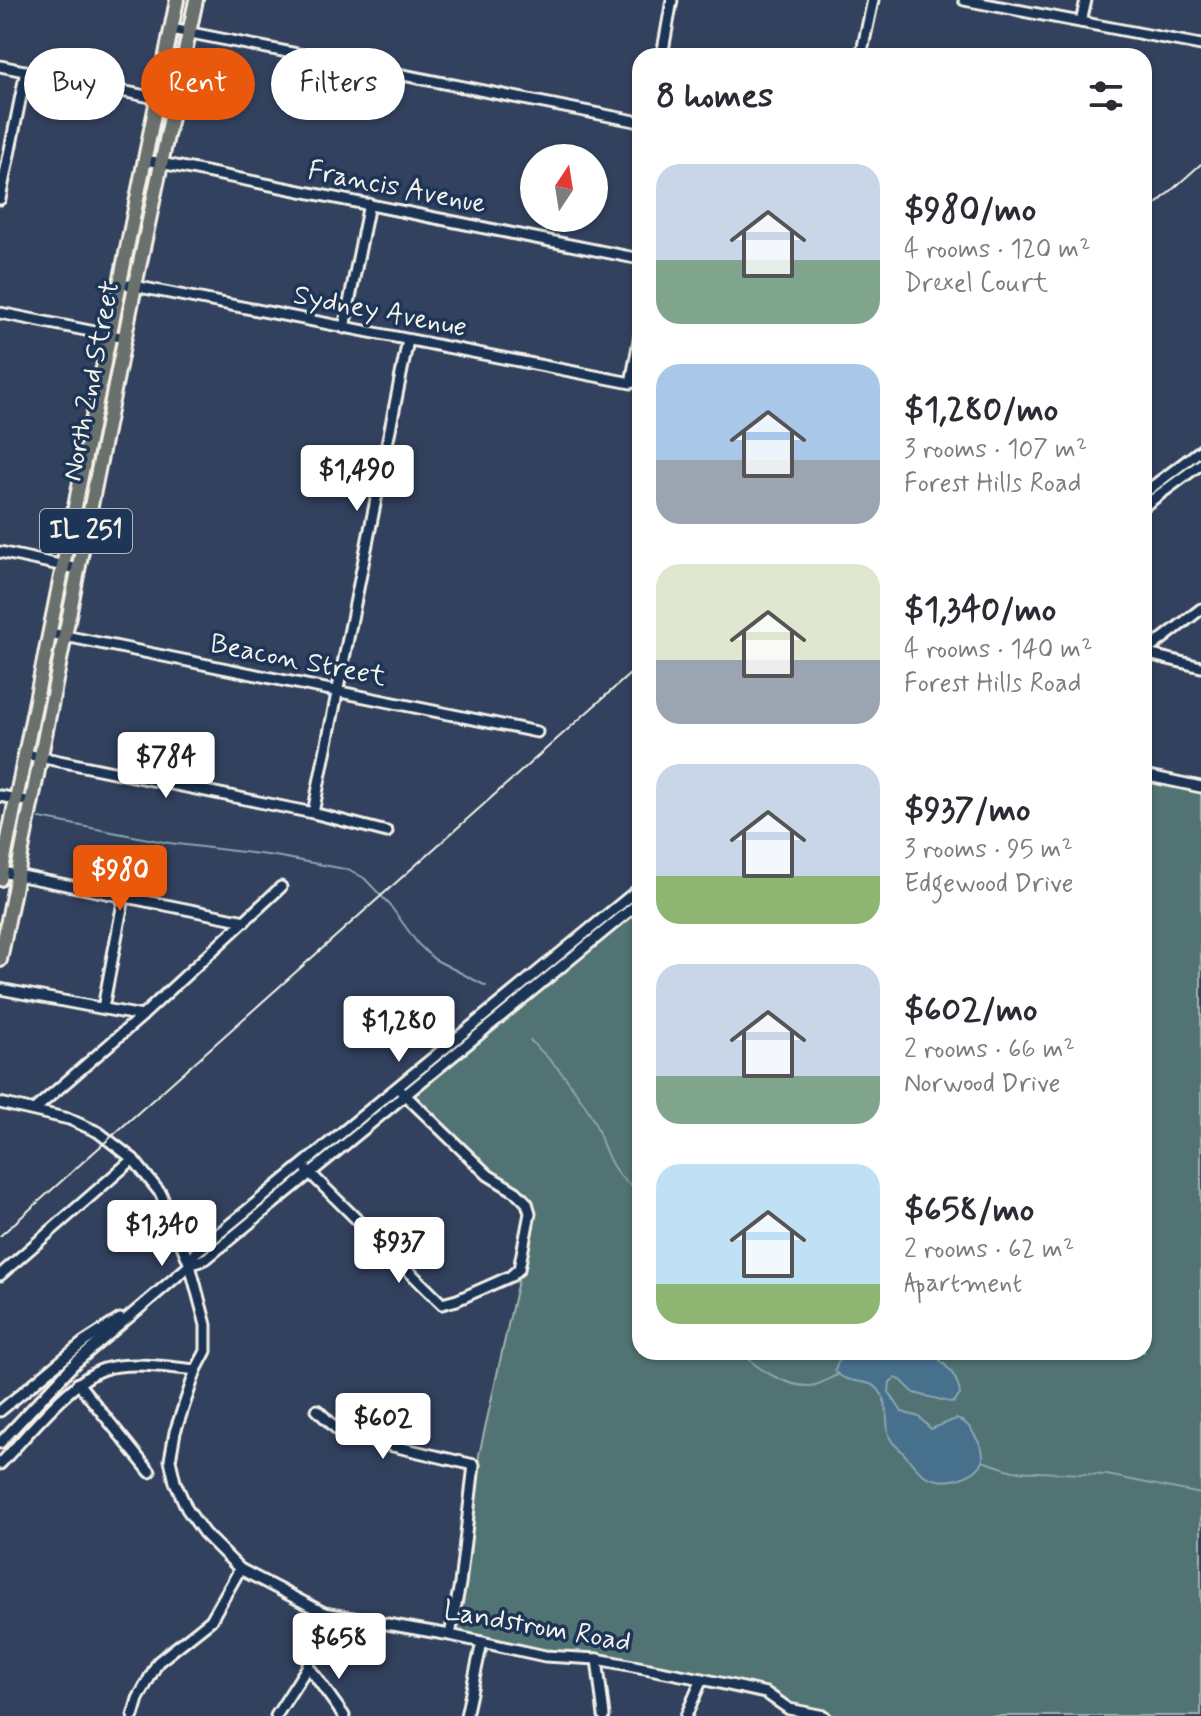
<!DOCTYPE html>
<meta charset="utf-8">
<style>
:root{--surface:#fff;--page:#f2f2f3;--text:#2b2b33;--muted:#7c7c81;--accent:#ea580c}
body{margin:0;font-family:Mynerve,sans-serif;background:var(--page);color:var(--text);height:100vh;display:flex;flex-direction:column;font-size:30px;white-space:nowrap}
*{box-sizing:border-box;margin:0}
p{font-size:26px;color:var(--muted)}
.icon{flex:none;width:44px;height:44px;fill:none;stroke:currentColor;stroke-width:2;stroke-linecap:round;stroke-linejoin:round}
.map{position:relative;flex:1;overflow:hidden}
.sheet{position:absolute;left:632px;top:48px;width:520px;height:1312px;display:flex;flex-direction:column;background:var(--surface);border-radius:24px;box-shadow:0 2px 6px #0004}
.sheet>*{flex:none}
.banner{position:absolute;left:24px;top:48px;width:488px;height:72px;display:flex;gap:16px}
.needle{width:52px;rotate:12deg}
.controls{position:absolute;left:520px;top:144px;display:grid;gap:16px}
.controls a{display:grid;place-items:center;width:88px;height:88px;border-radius:50%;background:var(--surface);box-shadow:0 2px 6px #0004;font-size:40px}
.price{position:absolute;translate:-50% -68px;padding:0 18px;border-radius:8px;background:#fff;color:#222;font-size:26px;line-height:52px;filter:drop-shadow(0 2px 4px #0008)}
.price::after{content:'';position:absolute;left:50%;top:48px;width:24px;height:18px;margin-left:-12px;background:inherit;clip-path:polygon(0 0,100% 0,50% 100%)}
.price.on{background:var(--accent);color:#fff}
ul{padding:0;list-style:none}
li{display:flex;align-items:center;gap:24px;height:200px;padding:0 24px}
li span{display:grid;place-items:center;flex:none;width:224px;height:160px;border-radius:24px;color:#555}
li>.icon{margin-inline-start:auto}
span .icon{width:96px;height:96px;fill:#fffc;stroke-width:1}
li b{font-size:34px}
h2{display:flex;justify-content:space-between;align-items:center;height:96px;padding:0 24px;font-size:34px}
.chip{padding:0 28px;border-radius:36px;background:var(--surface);box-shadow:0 2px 6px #0004;font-size:28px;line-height:72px}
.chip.on{background:var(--accent);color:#fff}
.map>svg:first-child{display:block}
.green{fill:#517373;stroke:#a2b2ae;stroke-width:2}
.water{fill:#46708d;stroke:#8ca4b1;stroke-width:2}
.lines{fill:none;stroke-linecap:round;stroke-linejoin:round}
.stream{stroke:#8ca4b1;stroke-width:2}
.minor-casing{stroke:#f4f1e8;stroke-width:15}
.major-casing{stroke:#f4f1e8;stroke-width:18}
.minor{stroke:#1d3557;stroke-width:9}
.major{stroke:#6b706d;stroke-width:12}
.rail{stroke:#f4f1e8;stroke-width:2}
.labels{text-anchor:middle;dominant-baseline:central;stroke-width:7;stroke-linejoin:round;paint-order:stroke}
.shield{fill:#1d3557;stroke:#b4b9bc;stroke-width:2}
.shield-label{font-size:26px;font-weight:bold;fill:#f4f1e8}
.street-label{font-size:28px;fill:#f4f1e8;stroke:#1d3557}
</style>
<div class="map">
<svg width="1201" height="1716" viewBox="0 0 1201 1716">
<rect width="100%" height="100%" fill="#32415e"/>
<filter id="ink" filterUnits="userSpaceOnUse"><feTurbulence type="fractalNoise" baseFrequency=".0125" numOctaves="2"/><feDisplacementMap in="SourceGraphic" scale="16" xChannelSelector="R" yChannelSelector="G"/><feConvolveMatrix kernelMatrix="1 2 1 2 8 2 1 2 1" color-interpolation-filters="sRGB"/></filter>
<g filter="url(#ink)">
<polygon class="green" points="1144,777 1201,788 1201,1716 837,1716 451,1630 479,1455 534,1209 409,1097 640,907 640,1352 1144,1352"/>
<path class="water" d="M852,1352H931C945,1365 958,1374 960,1395L953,1403L914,1393L901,1380L895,1378L890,1382L889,1392L902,1412L919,1417L931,1429L956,1419C965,1421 969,1426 974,1434C978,1441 984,1449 983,1457C983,1474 952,1483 938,1480C921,1477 916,1468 905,1455C898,1446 890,1444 888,1431C886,1417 888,1402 879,1390C868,1377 847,1386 835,1371L838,1362Z"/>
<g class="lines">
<g class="stream">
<polyline points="40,818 169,843 275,856 350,870 364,878 389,904 418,944 434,959 486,986"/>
<path d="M530,1040C547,1057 563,1072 576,1092C586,1105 595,1121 600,1136C607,1157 617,1182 640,1189"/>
<path d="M743,1352C755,1369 788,1387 810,1386C819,1386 831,1377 839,1374"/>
<polyline points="982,1461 1013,1471 1107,1475 1201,1494"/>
</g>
<g class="minor-casing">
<g id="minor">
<polyline points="964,0 1201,45"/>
<polyline points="1081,22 1086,0"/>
<polyline points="171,29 640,122"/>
<polyline points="662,56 672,0"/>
<polyline points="861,56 873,0"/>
<polyline points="0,66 175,102"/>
<polyline points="146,160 640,259"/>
<polyline points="0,199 26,71"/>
<polyline points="129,285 631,383 640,335"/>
<polyline points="0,313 125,338"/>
<polyline points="344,328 369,204"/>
<polyline points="1144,493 1201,450"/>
<polyline points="1144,506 1201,464"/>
<polyline points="0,552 78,569"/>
<polyline points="50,633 537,732"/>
<polyline points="1144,653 1201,609"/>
<polyline points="1144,653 1201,667"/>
<polyline points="25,754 313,813 387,832"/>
<polyline points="1144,775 1201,787"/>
<polyline points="0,796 33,802"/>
<polyline points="313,813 408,340"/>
<polyline points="2,872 245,921"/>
<polyline points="0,989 142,1016"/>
<polyline points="103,1008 124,897"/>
<polyline points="0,1103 69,1119 98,1132 133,1159 161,1194 190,1265 206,1325 206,1351 196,1370 175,1432 170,1460 175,1482 187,1509 204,1533 240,1569 324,1613 450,1635 545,1656 597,1659 702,1679 766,1693 789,1709 824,1716"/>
<polyline points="34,1110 142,1016 281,887"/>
<polyline points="307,1170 442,1304 457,1300 511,1276 519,1269 530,1213 527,1203 516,1192 488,1175 400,1090"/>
<polyline points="190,1265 195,1253 640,888"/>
<polyline points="0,1275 133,1159"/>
<polyline points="78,1383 150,1472"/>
<polyline points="317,1410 342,1434 474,1465 460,1584 450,1635"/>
<polyline points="0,1411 84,1342 120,1319"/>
<polyline points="0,1443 74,1364 190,1265 207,1258 640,902"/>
<path d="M0,1464C24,1439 72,1379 104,1369C129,1361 170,1367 196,1370"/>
<polyline points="597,1659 604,1716"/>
<polyline points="308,1666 344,1716"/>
<polyline points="133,1716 138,1699 158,1662 211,1620 240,1569"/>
<polyline points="276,1716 308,1666 324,1613"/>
<polyline points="466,1716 482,1642"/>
<polyline points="686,1716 702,1679"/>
</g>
</g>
<g class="major-casing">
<g id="major">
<polyline points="0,879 177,0"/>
<polyline points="0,960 135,286 196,0"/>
</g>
</g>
<use href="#minor" class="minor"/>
<use href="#major" class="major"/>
<g class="rail">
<polyline points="1144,215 1201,164"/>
<polyline points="0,1236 640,665"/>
</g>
</g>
</g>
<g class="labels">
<rect class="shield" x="40" y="509" width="92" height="44" rx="6"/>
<g class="shield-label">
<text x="86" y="531">IL 251</text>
</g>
<g class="street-label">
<text transform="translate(397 188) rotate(11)">Francis Avenue</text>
<text transform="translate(380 312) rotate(11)">Sydney Avenue</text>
<text transform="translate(92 381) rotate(-79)">North 2nd Street</text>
<text transform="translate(298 661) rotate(11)">Beacon Street</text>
<text transform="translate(537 1627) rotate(10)">Landstrom Road</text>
</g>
</g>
</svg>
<div class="controls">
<a><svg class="needle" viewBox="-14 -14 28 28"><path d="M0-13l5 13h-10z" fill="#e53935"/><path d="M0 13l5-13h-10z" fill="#7c7c81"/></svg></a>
</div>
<b class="price" style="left:357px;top:513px">$1,490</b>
<b class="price" style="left:166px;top:800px">$784</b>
<b class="price on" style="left:120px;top:913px">$980</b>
<b class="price" style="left:399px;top:1064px">$1,280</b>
<b class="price" style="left:162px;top:1268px">$1,340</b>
<b class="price" style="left:399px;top:1285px">$937</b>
<b class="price" style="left:383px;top:1461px">$602</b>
<b class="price" style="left:339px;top:1681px">$658</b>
<div class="banner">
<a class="chip">Buy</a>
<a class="chip on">Rent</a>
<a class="chip">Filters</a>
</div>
<section class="sheet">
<h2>8 homes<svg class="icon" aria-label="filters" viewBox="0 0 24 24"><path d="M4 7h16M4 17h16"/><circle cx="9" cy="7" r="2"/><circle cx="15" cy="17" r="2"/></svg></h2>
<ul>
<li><span style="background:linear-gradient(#c9d6e8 60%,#7fa58c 0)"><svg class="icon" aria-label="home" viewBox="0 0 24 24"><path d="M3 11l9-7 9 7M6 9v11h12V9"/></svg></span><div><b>$980/mo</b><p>4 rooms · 120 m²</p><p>Drexel Court</p></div></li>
<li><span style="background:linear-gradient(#a9c7e8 60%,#9aa5b1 0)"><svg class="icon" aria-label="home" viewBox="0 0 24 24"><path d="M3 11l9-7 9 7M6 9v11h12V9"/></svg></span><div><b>$1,280/mo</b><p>3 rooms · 107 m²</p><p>Forest Hills Road</p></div></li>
<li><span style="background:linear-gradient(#dfe7d0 60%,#9aa5b1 0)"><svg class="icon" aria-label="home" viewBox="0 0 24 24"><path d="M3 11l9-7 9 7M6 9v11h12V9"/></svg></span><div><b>$1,340/mo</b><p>4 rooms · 140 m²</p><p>Forest Hills Road</p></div></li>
<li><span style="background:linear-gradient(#c9d6e8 70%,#8fb573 0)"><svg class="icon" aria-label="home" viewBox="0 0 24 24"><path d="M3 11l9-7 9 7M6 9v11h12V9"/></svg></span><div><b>$937/mo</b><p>3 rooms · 95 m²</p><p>Edgewood Drive</p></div></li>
<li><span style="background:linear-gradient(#c9d6e8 70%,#7fa58c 0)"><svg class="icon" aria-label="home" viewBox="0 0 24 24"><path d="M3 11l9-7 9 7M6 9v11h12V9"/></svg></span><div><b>$602/mo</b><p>2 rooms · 66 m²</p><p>Norwood Drive</p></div></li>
<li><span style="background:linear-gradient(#bfe0f5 75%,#8fb573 0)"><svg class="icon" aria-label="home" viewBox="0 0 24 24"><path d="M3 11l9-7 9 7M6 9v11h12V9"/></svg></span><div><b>$658/mo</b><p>2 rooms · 62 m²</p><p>Apartment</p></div></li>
</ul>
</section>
</div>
